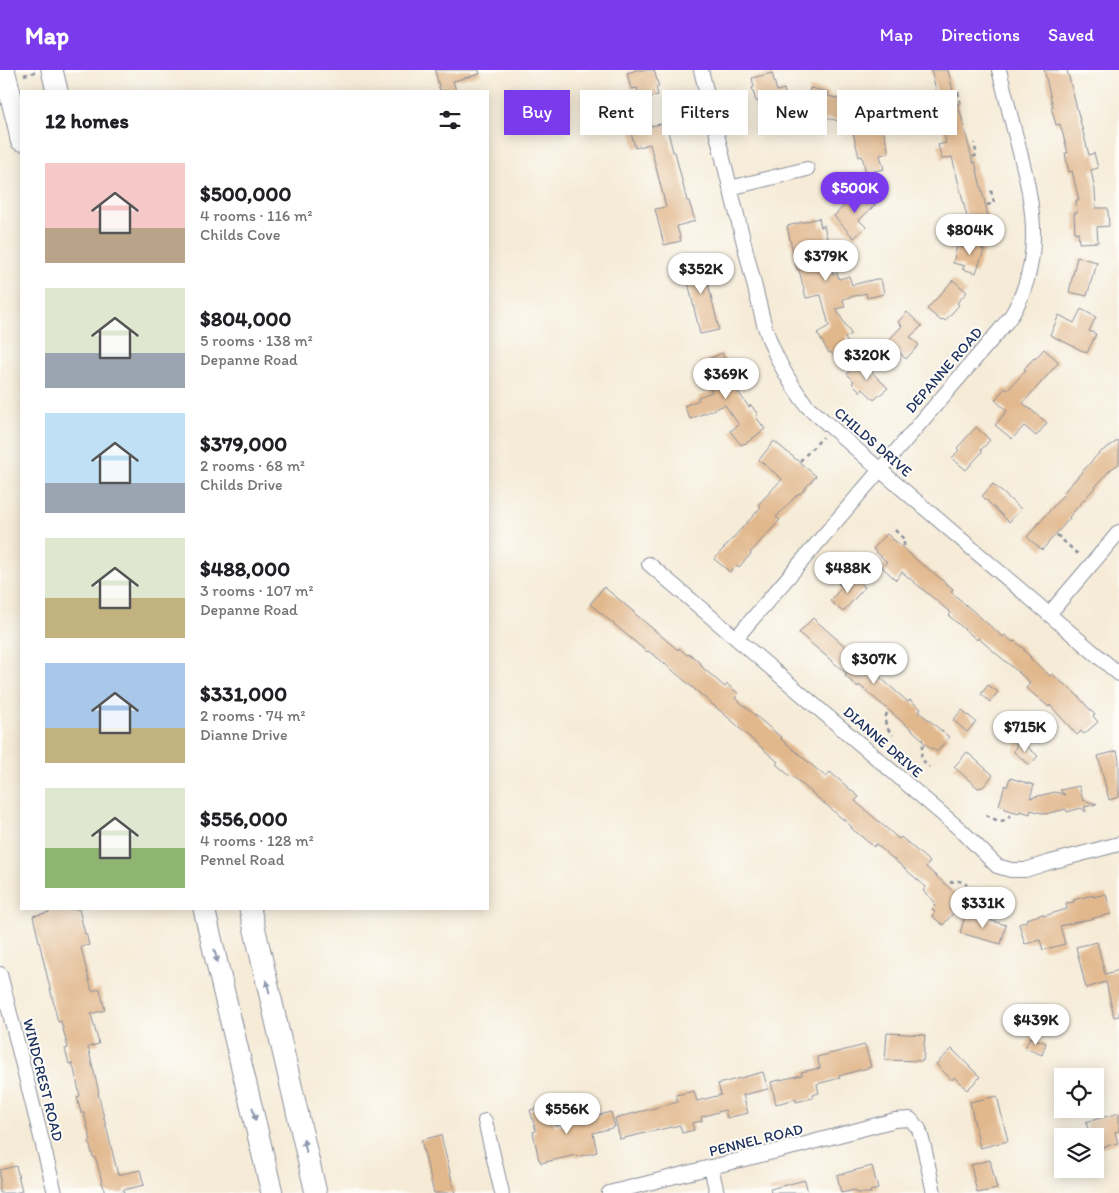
<!DOCTYPE html>
<html lang="en">
<head>
<meta charset="utf-8">
<style>
  :root { --surface:#fff; --page:#f6f6f6; --text:#202124; --muted:#757577; --accent:#7c3aed }
  body { margin:0; font-family:Itim,sans-serif; background:var(--page); color:var(--text); height:100vh; display:flex; flex-direction:column; font-size:19px; white-space:nowrap }
  * { box-sizing:border-box; margin:0 }
  p { font-size:16px; color:var(--muted) }
  .icon { flex:none; width:28px; height:28px; fill:none; stroke:currentColor; stroke-width:2; stroke-linecap:round; stroke-linejoin:round }
  .map { position:relative; flex:1; overflow:hidden }
  .details { position:absolute; left:20px; top:20px; width:469px; height:820px; display:flex; flex-direction:column; background:var(--surface); border-radius:0px; box-shadow:0 2px 12px #0003 }
  .details>* { flex:none }
  .guide { position:absolute; left:504px; top:20px; width:475px; height:45px; display:flex; gap:10px }
  .fabs { position:absolute; left:1054px; top:998px; display:grid; gap:10px }
  .fabs a { display:grid; place-items:center; width:50px; height:50px; border-radius:0px; background:var(--surface); box-shadow:0 2px 12px #0003; font-size:25px }
  .price { position:absolute; translate:-50% -42px; padding:0 11px; border-radius:18px; background:#fff; color:#222; font-size:16px; line-height:32px; filter:drop-shadow(0 1px 2px #0008) }
  .price::after { content:''; position:absolute; left:50%; top:30px; width:15px; height:11px; margin-left:-8px; background:inherit; clip-path:polygon(0 0,100% 0,50% 100%) }
  .price.current { background:var(--accent); color:#fff }
  ul { padding:0; list-style:none }
  li { display:flex; align-items:center; gap:15px; height:125px; padding:0 25px }
  li span { display:grid; place-items:center; flex:none; width:140px; height:100px; border-radius:0px; color:#555 }
  li>.icon { margin-inline-start:auto }
  span .icon { width:60px; height:60px; fill:#fffc; stroke-width:1 }
  li b { font-size:21px }
  h2 { display:flex; justify-content:space-between; align-items:center; height:60px; padding:0 25px; font-size:21px }
  .chip { padding:0 18px; border-radius:0px; background:var(--surface); box-shadow:0 2px 12px #0003; font-size:18px; line-height:45px }
  .chip.current { background:var(--accent); color:#fff }
  header { display:flex; align-items:center; gap:30px; box-sizing:border-box; height:70px; padding:0 25px; background:var(--accent); color:#fff }
  header strong { font-size:24px }
  nav { display:flex; gap:28px; margin-inline-start:auto; font-size:18px }
  .map>svg:first-child { display:block }
  .building { fill:#e1b78c }
  .lines { fill:none; stroke-linecap:round; stroke-linejoin:round }
  .minor-casing { stroke:#888d9a; stroke-width:16 }
  .highway-casing { stroke:#888d9a; stroke-width:23 }
  .path { stroke:#888d9a; stroke-width:2.5; stroke-dasharray:4 4; stroke-linecap:butt }
  .minor { stroke:#fff; stroke-width:14 }
  .highway { stroke:#fff; stroke-width:21 }
  .highway-bridge-casing { stroke:#888d9a; stroke-width:23; stroke-linecap:butt }
  .highway-bridge { stroke:#fff; stroke-width:21 }
  .oneway { fill:#8d97ae }
  .labels { text-anchor:middle; dominant-baseline:central; stroke-width:4; stroke-linejoin:round; paint-order:stroke }
  .street-label { font-size:15px; fill:#1b2f5e; stroke:#fdfcf7 }
</style>
</head>
<body>
<header>
<strong>Map</strong>
<nav><a>Map</a><a>Directions</a><a>Saved</a></nav>
</header>
<div class="map">
<svg width="1119" height="1123" viewBox="0 0 1119 1123">
  <rect width="100%" height="100%" fill="#fdfcf7"/>
  <filter id="ink" filterUnits="userSpaceOnUse"><feTurbulence type="fractalNoise" baseFrequency=".02" numOctaves="2"/><feDisplacementMap in="SourceGraphic" scale="10" xChannelSelector="R" yChannelSelector="G"/><feConvolveMatrix kernelMatrix="1 2 1 2 8 2 1 2 1" color-interpolation-filters="sRGB"/></filter>
  <filter id="wash" filterUnits="userSpaceOnUse"><feTurbulence type="fractalNoise" baseFrequency=".0096" numOctaves="4" result="noise"/><feDisplacementMap in="SourceGraphic" scale="20" xChannelSelector="R" yChannelSelector="G"/><feGaussianBlur stdDeviation="1.12" result="paint"/><feColorMatrix in="noise" values="0 0 0 0 0 0 0 0 0 0 0 0 0 0 0 0 0 1.4 0 .05"/><feComposite in="paint" operator="in"/></filter>
  <g filter="url(#wash)">
    <rect width="100%" height="100%" fill="#f5ebd7"/>
    <g id="blocks">
      <path class="building" d="M435 0H479L480 4 453 11 456 21H440Z
        M634 0H654L659 17H656L658 25 640 30 637 18 631 19 627 3 634 1Z
        M931 0H948L956 34 958 33 973 93 975 92 990 154 970 159 952 87 942 89 938 75 946 73 939 42 927 45 922 27 937 24Z
        M1044 0H1067L1089 85 1094 83 1098 98 1091 100 1095 120 1096 138H1108V142L1109 156 1097 157 1098 172 1079 173 1078 162 1075 163 1074 143H1077L1076 130H1079L1072 101 1069 102 1065 83H1068L1060 54 1056 55 1051 37H1053Z
        M772 3 777 21 784 19 789 38 762 45 758 31H756L752 18 754 17 752 8Z
        M810 18 829 22 828 26 852 32 846 53 827 48 826 50 804 44Z
        M646 39 651 56 666 53 673 82H675L687 131H689L695 151 677 156 681 171 664 175 655 139 666 137 650 74 635 78 626 44Z
        M881 51 889 83 880 85 884 99 866 103 862 86 859 87 852 59Z
        M862 121 875 135 859 150 866 157 854 168 834 146 853 126 854 128Z
        M819 148 821 158 824 155 828 174H825L833 205 837 203 839 209 849 206 852 215 876 209H881L884 224 867 228 866 223 843 229 845 237 836 239 851 264 845 268 851 279 835 288 831 282 829 283 817 263 829 256 821 225 806 228 799 200H797L787 156Z
        M968 169 983 173 982 176 984 174 982 180H984L976 203 962 199 965 196 953 193 957 176 966 178Z
        M702 186 719 260 700 264 683 190Z
        M1077 187 1097 192 1094 204 1093 205 1087 226 1069 222Z
        M953 210 967 222 957 233 959 235 945 251 943 249 941 251 927 239Z
        M1081 239 1096 247 1089 261 1096 264 1087 283 1050 265 1059 245 1074 253Z
        M907 242 922 256 910 267 919 275 906 289 888 271 902 256 898 252Z
        M1044 279 1059 292 1023 333 1047 353 1036 366 1024 356 1012 369 995 355 1007 341 995 330 1005 318 1008 320 1026 300 1024 299 1034 288 1035 289Z
        M722 283 725 290 726 289 732 302 731 303 734 310 731 312 749 337 751 335 758 345 756 347 765 359 745 374 744 373 741 375 730 361 739 355 725 335 690 349 684 336 699 330 698 327 712 322 700 293Z
        M860 291 888 318 874 330 863 319 861 322 852 313 854 311 847 304Z
        M976 357 990 370 981 380 982 382 966 400 952 388 959 380 957 378Z
        M1119 370V394L1111 399 1069 447 1070 448 1042 480 1027 467 1064 424 1063 423 1099 383Z
        M774 371 816 406 800 424 799 423 776 447 780 450 750 483 751 484 739 497 737 495 730 502 714 489 761 437 758 435 782 409 759 390Z
        M993 414 1021 439 1009 452 982 426Z
        M887 464 924 496H925L953 519 951 522 1003 567 1005 565 1013 572 1015 571 1025 580 1024 581 1031 587 1030 588 1050 606 1052 604 1076 624 1095 645 1093 646 1098 652 1084 664 1081 661 1077 665 1050 635 1049 637 1026 618 1030 613 1024 607 978 568 977 570 949 546 951 543 902 502 896 510 882 497 887 492 873 479Z
        M852 506 865 517 843 542 830 531Z
        M604 517 634 542H633L678 580 679 578 687 585 690 584 702 595V597L725 617 727 614 739 624 735 628 782 668 781 669 826 707 830 702 859 727 855 731 899 769 901 767 930 792 926 797 964 831 943 855 932 846 935 842 932 839 935 836 934 835 935 832 923 821 926 817 876 774 874 777 851 758 852 757 803 715 792 706 791 707 776 694 778 692 739 658V657L658 588 648 581 647 582 590 534Z
        M813 548 908 632 910 630 921 639 919 642 949 667 937 682 932 678 931 679 922 671 923 670 912 660 859 615 858 617 845 606 847 604 799 563Z
        M988 615 998 622 990 632 981 624Z
        M962 640 976 652 967 662 953 650Z
        M1018 669 1038 686 1030 695 1014 682Z
        M1117 681 1119 690V727L1109 730 1098 686Z
        M967 682 993 705 983 717 978 718 954 697Z
        M1010 708 1034 715 1030 728 1055 722 1065 725 1060 720 1079 716 1083 730 1097 734 1084 737 1086 742 1081 738 1067 742 1066 739 1045 744 1031 740 1030 744 1020 741 1019 743 1005 739V737L999 735 1005 715 1007 717Z
        M1106 824 1111 844 1060 856 1065 874 1043 880 1040 870 1025 874 1019 854 1027 851 1026 849 1043 844 1044 846 1067 839 1066 833 1074 832 1073 830 1093 825V827Z
        M50 839H79L85 864 86 863 89 875 81 877 86 898 92 921 100 919 105 940 91 944 99 974 88 977 99 1023H98L118 1105 140 1100 144 1115 123 1120 124 1123H105L96 1089H95L94 1087H93L89 1072 91 1071 84 1043H81L77 1027 80 1026 74 999 72 993 69 994 65 979 68 978 61 951 58 952 33 846 50 842Z
        M966 843 992 850V851L1006 855 1001 874 960 863Z
        M1097 872 1105 904 1119 900V946L1114 947 1106 912 1086 918 1076 877Z
        M887 963 925 965 923 991 885 990Z
        M1030 967 1046 973 1042 985 1025 978Z
        M865 975 871 997 839 1006 840 1008 817 1014 819 1023 812 1025 813 1028 796 1032V1029L776 1034 771 1012 802 1005 801 1002 820 998 817 987Z
        M952 979 980 1007 967 1020 954 1007 952 1010 936 994Z
        M763 1002 768 1019 743 1025 748 1043 727 1048 725 1040 701 1047 702 1051 692 1053 694 1060 682 1063 680 1055 620 1069 615 1048 678 1032 676 1025 694 1021 697 1031 721 1025 718 1014Z
        M997 1026 1008 1071 980 1078 970 1032Z
        M550 1035 555 1056 611 1042 615 1057 593 1063 597 1082 577 1087 576 1085 541 1093 540 1090H539L533 1062 536 1061 530 1040Z
        M1119 1043V1061L1115 1062 1118 1073 1095 1079V1066H1090L1086 1052Z
        M441 1065 455 1123H434L421 1070Z
        M990 1090 997 1119 977 1123 971 1095Z
        M16 1096 22 1121 14 1123H0V1100Z
        M872 1096 878 1119 870 1121 871 1123H856L855 1120 841 1123 837 1105Z
        M805 1110 808 1123H771L770 1119Z"/>
    </g>
  </g>
  <g filter="url(#ink)">
    <use href="#blocks" fill-opacity="0" stroke="#888d9a" stroke-width="1"/>
    <g class="lines">
      <g class="minor-casing">
        <path id="minor" d="M701 0 764 254C773 284 788 311 807 336L880 400 1119 604
          M730 118 807 99
          M649 494 962 761 997 796 1011 800H1025L1047 793 1119 774
          M1049 544 1119 462
          M736 568 999 261C1004 255 1009 249 1013 243 1046 185 1032 127 1016 67 1010 45 1005 22 999 0
          M0 904 55 1123
          M485 1051 502 1123
          M711 1097 717 1123
          M609 1123 711 1097 798 1076 895 1050 910 1049 919 1059 924 1077 934 1123"/>
      </g>
      <g class="highway-casing">
        <path id="highway" d="M52 0 57 21
          M18 54 21 70
          M204 839 272 1123
          M250 839 316 1123"/>
      </g>
      <path class="path" d="M24 5 35 2
        M958 22 961 36H960
        M973 87 977 85 974 73
        M987 135 994 133 990 117
        M730 290C740 287 743 292 748 300
        M800 391 823 367
        M895 460 904 469V476
        M1057 465 1080 486
        M841 515C833 507 840 501 847 494
        M887 643C883 652 886 658 893 665
        M923 675C919 685 922 690 929 697
        M986 745C996 750 1004 756 1012 743
        M950 813C956 809 961 811 967 815"/>
      <use href="#minor" class="minor"/>
      <use href="#highway" class="highway"/>
      <g class="highway-bridge-casing">
        <path id="highway-bridge" d="M4 0 18 54"/>
      </g>
      <use href="#highway-bridge" class="highway-bridge"/>
    </g>
    <defs><path id="oneway-solid" d="M-6-.8H1V-3.2L6.5 0L1 3.2V.8H-6Z" transform="scale(1.25)"/></defs>
    <g class="oneway">
      <use href="#oneway-solid" transform="translate(216 886) rotate(77)"/>
      <use href="#oneway-solid" transform="translate(268 917) rotate(-103)"/>
      <use href="#oneway-solid" transform="translate(254 1044) rotate(77)"/>
      <use href="#oneway-solid" transform="translate(305 1076) rotate(-103)"/>
    </g>
  </g>
  <g class="labels">
    <g class="street-label">
      <text transform="translate(944 300) rotate(-49)">DEPANNE ROAD</text>
      <text transform="translate(873 372) rotate(41)">CHILDS DRIVE</text>
      <text transform="translate(883 672) rotate(41)">DIANNE DRIVE</text>
      <text transform="translate(43 1010) rotate(76)">WINDCREST ROAD</text>
      <text transform="translate(756 1070) rotate(-14)">PENNEL ROAD</text>
    </g>
  </g>
</svg>
<div class="fabs">
<a><svg class="icon" aria-label="locate" viewBox="0 0 24 24"><circle cx="12" cy="12" r="6"/><path d="M12 2v4M12 18v4M2 12h4M18 12h4"/></svg></a>
<a><svg class="icon" aria-label="layers" viewBox="0 0 24 24"><path d="M12 4l9 5-9 5-9-5zM3 14l9 5 9-5"/></svg></a>
</div>
<b class="price current" style="left:855px;top:144px">$500K</b>
<b class="price" style="left:970px;top:186px">$804K</b>
<b class="price" style="left:826px;top:212px">$379K</b>
<b class="price" style="left:701px;top:225px">$352K</b>
<b class="price" style="left:867px;top:311px">$320K</b>
<b class="price" style="left:726px;top:330px">$369K</b>
<b class="price" style="left:848px;top:524px">$488K</b>
<b class="price" style="left:874px;top:615px">$307K</b>
<b class="price" style="left:1025px;top:683px">$715K</b>
<b class="price" style="left:983px;top:859px">$331K</b>
<b class="price" style="left:1036px;top:976px">$439K</b>
<b class="price" style="left:567px;top:1065px">$556K</b>
<div class="guide">
<a class="chip current">Buy</a>
<a class="chip">Rent</a>
<a class="chip">Filters</a>
<a class="chip">New</a>
<a class="chip">Apartment</a>
</div>
<section class="details">
<h2>12 homes<svg class="icon" aria-label="filters" viewBox="0 0 24 24"><path d="M4 7h16M4 17h16"/><circle cx="9" cy="7" r="2"/><circle cx="15" cy="17" r="2"/></svg></h2>
<ul>
<li><span style="background:linear-gradient(#f6c9c9 65%,#b9a48a 0)"><svg class="icon" aria-label="home" viewBox="0 0 24 24"><path d="M3 11l9-7 9 7M6 9v11h12V9"/></svg></span><div><b>$500,000</b><p>4 rooms · 116 m²</p><p>Childs Cove</p></div></li>
<li><span style="background:linear-gradient(#dfe7d0 65%,#9aa5b1 0)"><svg class="icon" aria-label="home" viewBox="0 0 24 24"><path d="M3 11l9-7 9 7M6 9v11h12V9"/></svg></span><div><b>$804,000</b><p>5 rooms · 138 m²</p><p>Depanne Road</p></div></li>
<li><span style="background:linear-gradient(#bfe0f5 70%,#9aa5b1 0)"><svg class="icon" aria-label="home" viewBox="0 0 24 24"><path d="M3 11l9-7 9 7M6 9v11h12V9"/></svg></span><div><b>$379,000</b><p>2 rooms · 68 m²</p><p>Childs Drive</p></div></li>
<li><span style="background:linear-gradient(#dfe7d0 60%,#c2b280 0)"><svg class="icon" aria-label="home" viewBox="0 0 24 24"><path d="M3 11l9-7 9 7M6 9v11h12V9"/></svg></span><div><b>$488,000</b><p>3 rooms · 107 m²</p><p>Depanne Road</p></div></li>
<li><span style="background:linear-gradient(#a9c7e8 65%,#c2b280 0)"><svg class="icon" aria-label="home" viewBox="0 0 24 24"><path d="M3 11l9-7 9 7M6 9v11h12V9"/></svg></span><div><b>$331,000</b><p>2 rooms · 74 m²</p><p>Dianne Drive</p></div></li>
<li><span style="background:linear-gradient(#dfe7d0 60%,#8fb573 0)"><svg class="icon" aria-label="home" viewBox="0 0 24 24"><path d="M3 11l9-7 9 7M6 9v11h12V9"/></svg></span><div><b>$556,000</b><p>4 rooms · 128 m²</p><p>Pennel Road</p></div></li>
</ul>
</section>
</div>
</body>
</html>
